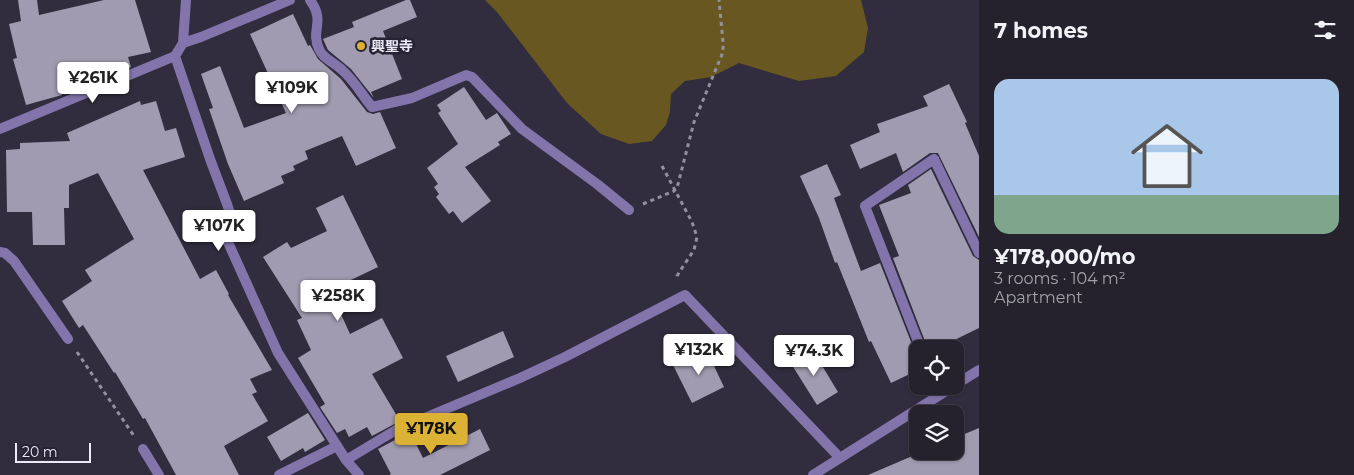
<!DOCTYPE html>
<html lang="en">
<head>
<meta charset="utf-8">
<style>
  :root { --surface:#25222e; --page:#2d2a36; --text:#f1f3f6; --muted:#a3a4aa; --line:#423f4a; --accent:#dbb233 }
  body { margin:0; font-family:Montserrat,"Noto Sans JP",sans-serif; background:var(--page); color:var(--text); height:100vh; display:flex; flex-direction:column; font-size:19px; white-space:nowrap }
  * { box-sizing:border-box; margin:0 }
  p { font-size:16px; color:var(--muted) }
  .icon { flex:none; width:28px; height:28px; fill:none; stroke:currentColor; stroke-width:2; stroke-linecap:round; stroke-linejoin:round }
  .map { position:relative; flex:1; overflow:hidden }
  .drawer { display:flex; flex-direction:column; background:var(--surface); width:375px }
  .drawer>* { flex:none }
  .fabs { position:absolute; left:909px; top:340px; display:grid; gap:10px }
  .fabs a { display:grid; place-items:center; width:55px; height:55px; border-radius:10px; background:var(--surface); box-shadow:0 1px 4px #0004,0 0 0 1px var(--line); font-size:25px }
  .scale { position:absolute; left:15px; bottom:12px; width:76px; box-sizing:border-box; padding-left:5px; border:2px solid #eceaf6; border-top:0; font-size:14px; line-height:18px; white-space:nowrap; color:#eceaf6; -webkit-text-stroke:4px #272334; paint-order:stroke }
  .price { position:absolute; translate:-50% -42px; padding:0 11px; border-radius:5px; background:#fff; color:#222; font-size:16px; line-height:32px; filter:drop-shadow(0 1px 2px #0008) }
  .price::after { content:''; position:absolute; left:50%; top:30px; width:15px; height:11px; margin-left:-8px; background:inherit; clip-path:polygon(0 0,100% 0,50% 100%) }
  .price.selected { background:var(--accent); color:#111 }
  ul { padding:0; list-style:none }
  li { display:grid; align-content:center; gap:10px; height:265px; padding:0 15px }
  li span { display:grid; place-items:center; height:155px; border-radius:15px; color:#555 }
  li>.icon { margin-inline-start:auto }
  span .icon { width:90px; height:90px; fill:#fffc; stroke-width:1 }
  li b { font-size:21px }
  h2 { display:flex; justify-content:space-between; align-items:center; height:60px; padding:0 15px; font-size:21px }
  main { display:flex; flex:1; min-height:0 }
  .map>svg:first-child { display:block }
  .green { fill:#695721 }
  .building { fill:#a09bb0 }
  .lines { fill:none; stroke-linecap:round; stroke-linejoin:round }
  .path { stroke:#94919f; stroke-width:3; stroke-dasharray:4 4; stroke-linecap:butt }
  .service { stroke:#8375ac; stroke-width:10 }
  .minor { stroke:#8375ac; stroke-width:10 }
  .tertiary { stroke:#8375ac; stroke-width:10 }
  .poi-dot { fill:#dbb233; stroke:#272334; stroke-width:2 }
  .labels { text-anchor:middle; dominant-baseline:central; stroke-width:5; stroke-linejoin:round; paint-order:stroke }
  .poi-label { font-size:14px; font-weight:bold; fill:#eceaf6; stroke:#272334; text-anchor:start }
</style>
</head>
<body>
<main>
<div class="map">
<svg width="979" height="475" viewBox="0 0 979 475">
  <rect width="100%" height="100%" fill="#312d3e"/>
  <path class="green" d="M485 0H861L868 28 864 52 836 76 799 81 739 63 711 77 685 81 671 94 670 112 666 125 652 141 629 144 601 134 567 103 497 12Z"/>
  <path class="building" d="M18 0H37L39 15 104 0H135L151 52 128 57 131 67 106 77 105 72 67 81 69 88 61 90 62 95 26 105 13 59 17 58 9 24 21 21Z
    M406 0H410L417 17 383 31 402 79 371 92 374 98 351 69 328 50 323 39 354 27 352 22Z
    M293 14 308 46 310 45 318 59 341 79 367 112 373 114 380 112 396 148 356 166 342 136 305 151 308 159 293 166 295 170 281 176 284 183 244 201 228 164 209 109 213 108 201 74 220 66 244 128 286 113 250 34Z
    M949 84 967 122 965 123 979 156V237L938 153H930L903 172 896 153 860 169 850 145 880 132 877 124 928 106 923 96Z
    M464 87 486 120 497 113 511 134 498 142 500 145 465 167 491 201 462 223 453 211 449 214 436 197 439 194 434 187 438 184 427 168 458 144 438 113 441 111 437 105Z
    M140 101 141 105 156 101 165 131 176 128 185 157 143 170 200 279 216 270 229 294 228 295 272 370 250 379 257 392 252 394 268 421 224 446 239 475H176L145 418 143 419 115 372 114 373 83 325 79 328 62 301 92 281 85 270 134 239 98 173 69 185V208H64L65 245H33L32 212H7L6 150 20 149V143L70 141 67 133Z
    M827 164 841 195 834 198 861 271 880 263 915 352 918 355V370L891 383 871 341 869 342 837 262 835 263 819 218 800 176Z
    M931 169 973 256 979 260V328L936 349H928L893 258 899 256 879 205 911 193 908 185Z
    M343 195 378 267 330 290 350 334 382 318 403 358 372 374 400 421 372 436 367 427 349 437 345 429 337 433 320 407 325 404 298 358 311 350 297 320 302 318 263 257 287 242 291 248 327 231 316 208Z
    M503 331 514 357 458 382 446 356Z
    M706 349 724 387 692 403 673 365Z
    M812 349 838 392 817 405 790 362Z
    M308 413 325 440 305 452 303 448 281 461 267 437Z
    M979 428V475H868L924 451H955V438Z
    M480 429 490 450 440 475H389L391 474 378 449 408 433 410 437 412 436 423 458Z"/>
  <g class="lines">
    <path class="path" d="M662 166 692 222 697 237 694 250 682 268 677 276V279
      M643 204 674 191 677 188 694 122 723 52V42L719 0
      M77 352 134 436"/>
    <path class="service" d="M0 252 5 253 14 261 68 339
      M143 449 159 475
      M279 475 337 446"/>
    <path class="minor" d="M186 0 183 43 175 56 210 159 227 204 231 216 225 229 227 240 278 353 346 460 359 475
      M310 0C326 22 310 30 319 49 322 58 335 63 342 70 354 80 362 95 372 107L412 98 466 75 472 77 522 129 597 184 629 210
      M183 43 201 37 290 0
      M0 129 175 56
      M921 349 865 206 934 159 979 253
      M346 460 396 430 520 378 565 357 685 295 840 458"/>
    <path class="tertiary" d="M955 385 979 370
      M813 475 954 386"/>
  </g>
  <circle class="poi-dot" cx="361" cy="46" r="5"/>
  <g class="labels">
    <g class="poi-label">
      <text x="371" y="46">興聖寺</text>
    </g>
  </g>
</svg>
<div class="fabs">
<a><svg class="icon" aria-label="locate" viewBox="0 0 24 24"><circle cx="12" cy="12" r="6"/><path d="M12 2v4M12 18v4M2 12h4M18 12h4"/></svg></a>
<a><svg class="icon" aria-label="layers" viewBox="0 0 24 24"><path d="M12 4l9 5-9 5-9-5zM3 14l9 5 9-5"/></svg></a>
</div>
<div class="scale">20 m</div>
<b class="price" style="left:93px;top:104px">¥261K</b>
<b class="price" style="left:292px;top:114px">¥109K</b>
<b class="price" style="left:219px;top:252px">¥107K</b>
<b class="price" style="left:338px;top:322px">¥258K</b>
<b class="price" style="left:699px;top:376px">¥132K</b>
<b class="price" style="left:814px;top:377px">¥74.3K</b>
<b class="price selected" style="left:431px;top:455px">¥178K</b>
</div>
<section class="drawer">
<h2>7 homes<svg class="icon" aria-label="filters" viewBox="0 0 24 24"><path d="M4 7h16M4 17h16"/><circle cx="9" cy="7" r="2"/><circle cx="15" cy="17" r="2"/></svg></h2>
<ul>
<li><span style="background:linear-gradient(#a9c7e8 75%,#7fa58c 0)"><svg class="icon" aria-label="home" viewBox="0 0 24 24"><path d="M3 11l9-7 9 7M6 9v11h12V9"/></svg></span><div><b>¥178,000/mo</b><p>3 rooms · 104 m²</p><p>Apartment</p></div></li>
</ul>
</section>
</main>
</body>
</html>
